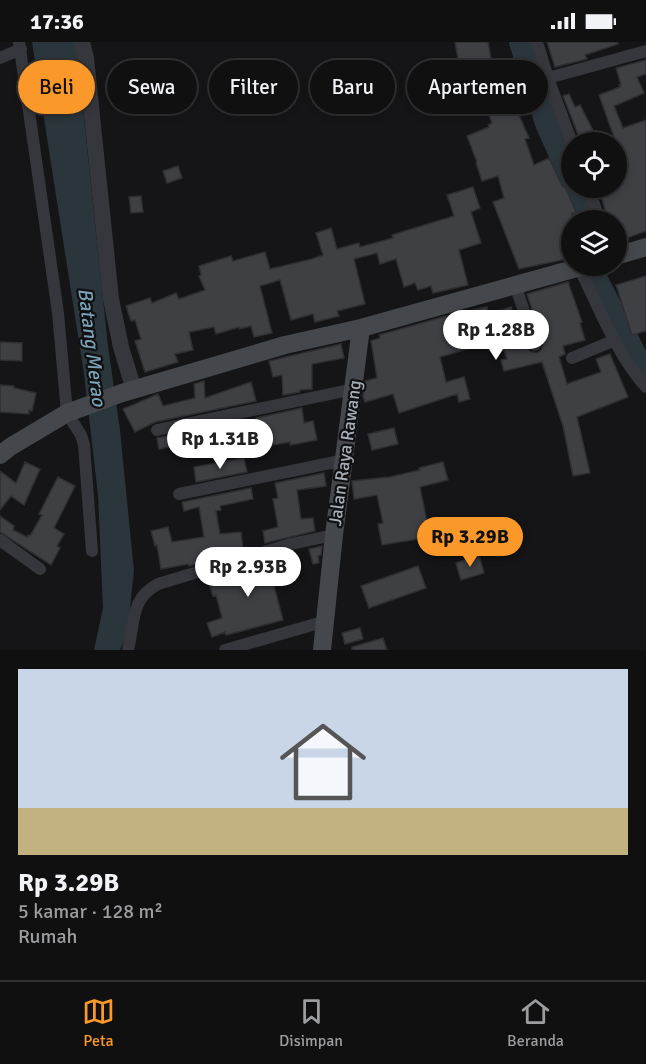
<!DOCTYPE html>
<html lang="id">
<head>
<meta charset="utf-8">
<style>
  :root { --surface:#101011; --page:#19191a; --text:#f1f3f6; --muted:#9c9d9f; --line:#303031; --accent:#fa982a }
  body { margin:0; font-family:Signika,sans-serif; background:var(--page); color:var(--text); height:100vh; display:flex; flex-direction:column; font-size:22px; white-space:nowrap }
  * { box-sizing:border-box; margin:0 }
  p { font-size:20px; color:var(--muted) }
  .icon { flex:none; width:33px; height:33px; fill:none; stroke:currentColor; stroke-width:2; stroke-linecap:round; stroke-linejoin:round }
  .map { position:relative; height:608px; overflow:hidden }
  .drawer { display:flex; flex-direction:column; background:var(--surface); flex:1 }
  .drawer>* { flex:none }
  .guide { position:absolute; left:18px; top:18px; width:610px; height:54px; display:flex; gap:12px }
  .controls { position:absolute; left:561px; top:90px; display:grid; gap:12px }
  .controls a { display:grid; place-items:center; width:66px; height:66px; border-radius:50%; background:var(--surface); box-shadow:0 3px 9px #0003,0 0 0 2px var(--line); font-size:30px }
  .price { position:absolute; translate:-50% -51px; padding:0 14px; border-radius:21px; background:#fff; color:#222; font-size:20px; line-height:39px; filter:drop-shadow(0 2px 3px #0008) }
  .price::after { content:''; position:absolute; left:50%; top:36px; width:18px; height:14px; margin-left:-9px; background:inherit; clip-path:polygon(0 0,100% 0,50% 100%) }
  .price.active { background:var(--accent); color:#111 }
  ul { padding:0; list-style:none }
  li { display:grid; align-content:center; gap:12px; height:318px; padding:0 18px }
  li+li { border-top:2px solid var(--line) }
  li span { display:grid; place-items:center; height:186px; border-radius:0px; color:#555 }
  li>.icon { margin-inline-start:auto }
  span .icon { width:108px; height:108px; fill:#fffc; stroke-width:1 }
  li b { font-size:26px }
  .tag { padding:0 21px; border-radius:27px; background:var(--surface); box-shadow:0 3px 9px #0003,0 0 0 2px var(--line); font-size:21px; line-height:54px }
  .tag.active { background:var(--accent); color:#111 }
  .status { display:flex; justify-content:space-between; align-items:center; height:42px; padding:0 30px; background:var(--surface); direction:ltr }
  .status svg { height:16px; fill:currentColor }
  .menu { display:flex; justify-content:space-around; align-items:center; height:84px; border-top:2px solid var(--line); background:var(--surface); font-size:16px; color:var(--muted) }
  .menu a { display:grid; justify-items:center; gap:3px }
  .menu .active { color:var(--accent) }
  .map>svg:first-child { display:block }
  .water { fill:#2a363b }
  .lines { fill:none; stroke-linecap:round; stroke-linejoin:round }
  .river { stroke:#2a363b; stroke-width:24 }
  .building { fill:#3f4044; stroke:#2f2f33; stroke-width:1.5 }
  .minor { stroke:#36373c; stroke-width:12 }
  .tertiary { stroke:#36373c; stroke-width:16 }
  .secondary { stroke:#44474c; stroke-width:18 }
  .labels { text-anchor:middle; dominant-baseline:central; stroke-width:4.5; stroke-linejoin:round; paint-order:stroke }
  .street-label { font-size:18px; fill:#a6aeb8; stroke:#101012 }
  .water-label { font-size:20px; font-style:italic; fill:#7ba1b4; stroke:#101012 }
</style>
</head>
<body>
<div class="status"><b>17:36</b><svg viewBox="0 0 49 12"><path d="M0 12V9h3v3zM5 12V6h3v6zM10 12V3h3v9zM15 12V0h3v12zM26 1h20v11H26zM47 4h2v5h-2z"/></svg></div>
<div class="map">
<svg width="646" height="608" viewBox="0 0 646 608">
  <rect width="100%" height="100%" fill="#151517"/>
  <path class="water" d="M32 0H76L108 304 120 388 134 529 127 593 120 608H94L103 566 98 453 84 332Z"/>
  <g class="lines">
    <path class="river" d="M521 0 547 81 572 137
      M575 146 581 158 585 178
      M593 224 595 236 646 335"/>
  </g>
  <path class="building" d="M455 0H488L492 22 460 28Z
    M547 0H618V2L585 13 587 17 555 25Z
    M646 18V32L637 35 644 51 614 64 623 86 646 78V189L616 200V178H608L599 146H616V130L625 126 599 53 620 45 619 43H621L616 26Z
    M510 52 529 96 525 97 534 123 549 116 563 145 565 144 576 170 572 172V216L519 227 493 160 504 156 498 134 482 139 476 121 477 120 467 94 489 85 488 83 492 81 485 62Z
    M569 52 575 65 580 63 599 100H583L580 94 579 95 563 54Z
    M178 124 182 136 167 141 163 129Z
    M473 145 480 166 471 170 481 201 459 208 468 243 433 251 431 244 418 248 415 241 404 245 396 217 380 222 377 211 354 217 365 262 337 269 339 274 315 280 313 272 291 278 280 238 260 244 272 291 254 295 251 284 239 287V285L216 292 214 285 189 290 193 308 175 312 178 320 145 330 135 299 141 297 135 278 131 279 126 264 150 256 152 261 176 251 179 257 205 248 199 234 201 233 199 224 231 214 233 219 265 210 270 227 312 217 323 213 316 191 331 186 337 207 359 201 360 205 393 196 392 193 454 174 447 153Z
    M141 154 143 170 131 171 129 155Z
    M646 234V289L632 293 616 243Z
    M568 240 582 280 580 281 585 298 563 304 565 312 559 315 567 342 601 330 596 317 610 312 628 355 577 375 590 431 573 434 563 384 542 320 504 329 501 318 507 317 498 291 469 297 471 306 440 315 446 340 464 335 470 357 459 360 457 352 399 371 393 352 365 360 363 355 365 339 377 336 371 299 380 296 379 293 443 275 487 265 488 272 511 265 514 276 517 275 527 306 530 309 537 311 541 308 543 301 527 252Z
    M0 300 22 301V319L0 318Z
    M341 302 344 316 312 322V347L300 348V350L283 353 282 333 273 335 269 319Z
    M204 339 205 356 251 340 256 359 155 380 135 390 123 367 158 352 163 364 195 356 194 342Z
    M0 343 14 344V346L36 351 32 369 29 368V372L0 370Z
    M302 366 304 381 313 379 317 398 290 403V400L262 405 256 376Z
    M227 382 228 389 212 391 213 396 159 407 157 396Z
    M394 386 398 402 372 408 368 392Z
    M258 396 260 409 249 411 246 398Z
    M244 416 247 430 196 440 194 425Z
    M25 420 40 427 24 463 11 454 0 468V429L16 441Z
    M443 420 448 438 420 445 430 495 382 503 378 482 383 481 377 453 354 457 352 439 390 435 420 428 419 426Z
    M324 431 326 444 297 448 301 477 313 476 315 489 265 501 263 489 278 485 273 457 278 456 275 441Z
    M58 435 75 444 54 486 64 492 57 504 60 506 51 523 0 490V474L14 484 13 488 27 495 28 493 30 494 42 473 39 472Z
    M251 446 253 457 220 464 221 468 216 469 220 492 241 490 243 508 189 524 188 522 161 527 157 503 155 504 151 489 168 485 172 500 204 495 199 465 184 469 182 460Z
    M322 504 321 513 318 514 319 521 313 522 309 507Z
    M287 512 291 527 271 532 283 578 226 593 225 590 212 595 207 581 222 576 216 553 213 554 207 536 217 533 220 539 242 533 240 527 269 520V517Z
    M479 513 484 531 461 538 456 521Z
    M418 524 426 546 369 566 361 544Z
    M360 586 363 597 345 602 342 591Z
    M383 596 387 608H352V605Z"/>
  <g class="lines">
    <path class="minor" d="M19 0 58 271 67 371 81 393 84 403 92 509
      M537 0 548 36 572 101
      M0 16 21 7
      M548 36 646 9
      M588 146 600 178
      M579 225C598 264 617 313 646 345
      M515 242 535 303
      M572 316 615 298
      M157 388 354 347
      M179 452 345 418
      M0 498 40 527
      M128 608C135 580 130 557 158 542L291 502 334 493
      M225 608 326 579"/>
    <path class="tertiary" d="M82 0 86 16 111 257 121 305 134 348"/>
    <path class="secondary" d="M616 214 646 205
      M0 413 10 405 67 371 122 351 285 303 361 286 584 224
      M322 608 334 493 361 286"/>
  </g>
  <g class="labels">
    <g class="street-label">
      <text transform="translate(345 411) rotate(-82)">Jalan Raya Rawang</text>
    </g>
    <g class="water-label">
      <text transform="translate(92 305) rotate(83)">Batang Merao</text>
    </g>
  </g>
</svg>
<div class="controls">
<a><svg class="icon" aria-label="locate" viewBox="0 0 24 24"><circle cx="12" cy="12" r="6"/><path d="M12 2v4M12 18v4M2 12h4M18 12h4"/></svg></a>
<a><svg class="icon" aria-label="layers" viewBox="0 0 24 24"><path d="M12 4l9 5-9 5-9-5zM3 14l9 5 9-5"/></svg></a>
</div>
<b class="price" style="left:496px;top:319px">Rp 1.28B</b>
<b class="price" style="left:220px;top:428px">Rp 1.31B</b>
<b class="price active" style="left:470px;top:526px">Rp 3.29B</b>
<b class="price" style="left:248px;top:556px">Rp 2.93B</b>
<div class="guide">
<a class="tag active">Beli</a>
<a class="tag">Sewa</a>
<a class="tag">Filter</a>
<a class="tag">Baru</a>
<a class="tag">Apartemen</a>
</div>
</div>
<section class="drawer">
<ul>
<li><span style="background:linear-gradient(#c9d6e8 75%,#c2b280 0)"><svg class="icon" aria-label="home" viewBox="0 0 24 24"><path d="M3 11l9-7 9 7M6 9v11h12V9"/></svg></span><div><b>Rp 3.29B</b><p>5 kamar · 128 m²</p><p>Rumah</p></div></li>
</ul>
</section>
<nav class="menu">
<a class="active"><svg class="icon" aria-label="map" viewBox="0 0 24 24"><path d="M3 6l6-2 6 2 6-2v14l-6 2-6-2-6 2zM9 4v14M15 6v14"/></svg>Peta</a>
<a><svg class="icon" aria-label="saved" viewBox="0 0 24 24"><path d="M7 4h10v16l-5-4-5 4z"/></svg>Disimpan</a>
<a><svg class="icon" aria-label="home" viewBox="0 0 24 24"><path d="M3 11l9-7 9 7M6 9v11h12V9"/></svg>Beranda</a>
</nav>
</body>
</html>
